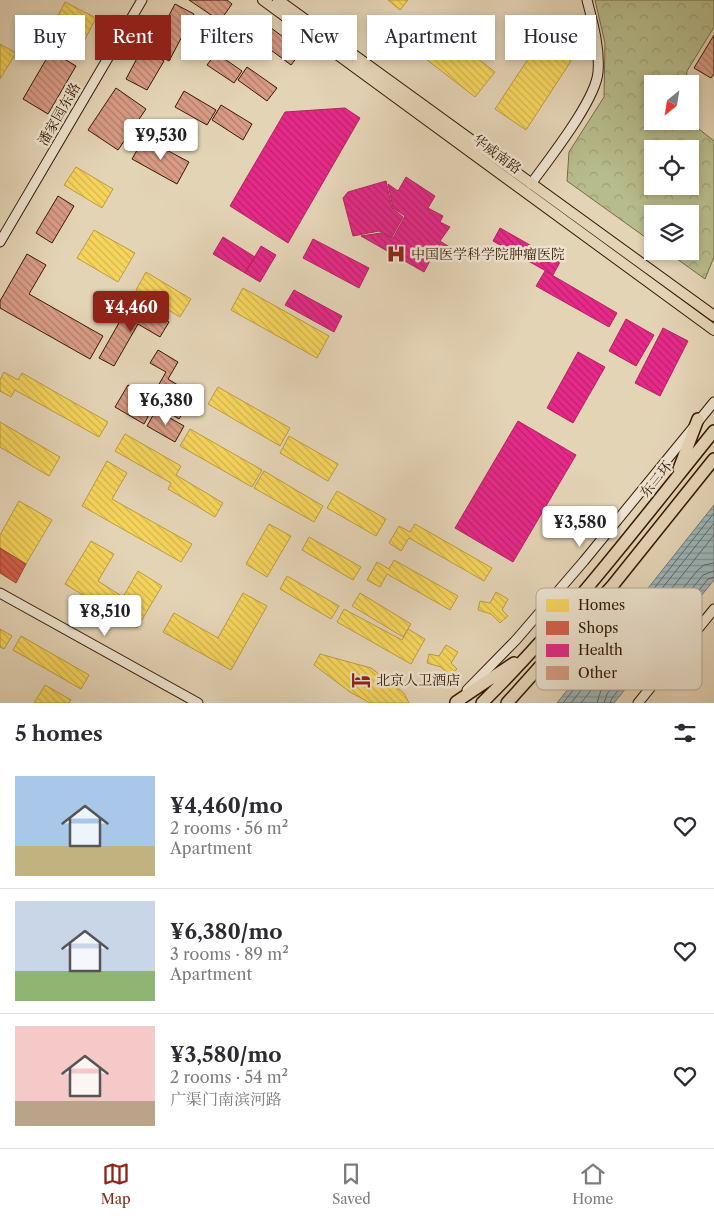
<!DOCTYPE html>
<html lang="en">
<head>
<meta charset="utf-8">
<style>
  :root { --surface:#fff; --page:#f2f2f3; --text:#2b2b33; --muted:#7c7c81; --line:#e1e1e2; --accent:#8f2418 }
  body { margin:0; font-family:"Libre Caslon Text","Noto Serif SC",serif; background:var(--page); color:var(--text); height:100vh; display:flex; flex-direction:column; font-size:19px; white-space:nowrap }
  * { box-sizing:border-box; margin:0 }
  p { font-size:16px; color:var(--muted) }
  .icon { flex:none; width:28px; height:28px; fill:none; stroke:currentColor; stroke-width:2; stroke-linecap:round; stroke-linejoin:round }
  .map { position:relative; height:703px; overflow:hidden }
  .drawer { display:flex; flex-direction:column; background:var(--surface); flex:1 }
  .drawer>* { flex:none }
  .top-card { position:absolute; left:15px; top:15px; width:685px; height:45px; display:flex; gap:10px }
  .needle { width:32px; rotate:210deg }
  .tools { position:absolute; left:644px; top:75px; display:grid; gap:10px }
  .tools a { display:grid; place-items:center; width:55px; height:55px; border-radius:0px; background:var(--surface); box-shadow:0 2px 8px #0003; font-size:25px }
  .price { position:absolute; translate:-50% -42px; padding:0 11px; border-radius:5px; background:#fff; color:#222; font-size:16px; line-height:32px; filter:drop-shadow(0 1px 2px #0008) }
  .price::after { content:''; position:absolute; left:50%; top:30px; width:15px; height:11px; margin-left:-8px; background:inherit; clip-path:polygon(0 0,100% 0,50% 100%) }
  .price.selected { background:var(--accent); color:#fff }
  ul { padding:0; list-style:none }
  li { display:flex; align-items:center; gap:15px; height:125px; padding:0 15px }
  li+li { border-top:1px solid var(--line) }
  li span { display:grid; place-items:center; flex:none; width:140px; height:100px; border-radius:0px; color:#555 }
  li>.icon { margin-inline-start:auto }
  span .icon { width:60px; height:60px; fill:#fffc; stroke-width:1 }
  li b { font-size:21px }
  h2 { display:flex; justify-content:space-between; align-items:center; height:60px; padding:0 15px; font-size:21px }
  .tag { padding:0 18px; border-radius:0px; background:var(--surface); box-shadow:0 2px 8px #0003; font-size:18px; line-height:45px }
  .tag.selected { background:var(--accent); color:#fff }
  .menu { display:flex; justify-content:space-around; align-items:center; height:70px; border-top:1px solid var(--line); background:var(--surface); font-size:14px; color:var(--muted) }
  .menu a { display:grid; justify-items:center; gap:2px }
  .menu .selected { color:var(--accent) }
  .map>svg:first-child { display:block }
  .forest { fill:url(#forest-crowns); stroke:#766a46; fill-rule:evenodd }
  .water { fill:url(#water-rules); stroke:#737670 }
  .homes { fill:url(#homes-back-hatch); stroke:#bc9c41 }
  .shops { fill:url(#shops-back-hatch); stroke:#a64a36 }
  .health { fill:url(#health-back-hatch); stroke:#b22461 }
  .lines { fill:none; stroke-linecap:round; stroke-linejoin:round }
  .shore { stroke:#68665e; stroke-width:1 }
  .building { fill:url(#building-back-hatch); stroke:#351801 }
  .secondary-casing { stroke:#351801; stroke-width:11 }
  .primary-casing { stroke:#351801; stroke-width:12 }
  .highway-casing { stroke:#351801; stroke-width:14 }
  .secondary { stroke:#ede3d0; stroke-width:9 }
  .primary { stroke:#e4d4b6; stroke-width:10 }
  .highway { stroke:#e4d4b6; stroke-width:11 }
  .labels { text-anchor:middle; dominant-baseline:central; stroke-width:5; stroke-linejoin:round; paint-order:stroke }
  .street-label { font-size:14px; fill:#351801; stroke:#ede3d0 }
  .poi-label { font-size:14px; fill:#351801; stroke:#ede3d0; text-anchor:start }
  .key { fill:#ede3d0; stroke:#b6a692; stroke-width:1 }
  .key-label { font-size:14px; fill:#351801 }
</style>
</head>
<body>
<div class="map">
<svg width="714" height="703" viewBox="0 0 714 703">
  <defs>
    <pattern id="forest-crowns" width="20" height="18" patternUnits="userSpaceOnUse" patternTransform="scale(1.25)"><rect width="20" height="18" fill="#b7bc8c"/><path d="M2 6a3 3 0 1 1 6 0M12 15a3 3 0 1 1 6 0" fill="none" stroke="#9ea177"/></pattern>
    <pattern id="water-rules" width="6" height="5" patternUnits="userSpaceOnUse" patternTransform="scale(1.25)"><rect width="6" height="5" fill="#9cb5ba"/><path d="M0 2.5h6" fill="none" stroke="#809295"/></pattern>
    <pattern id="homes-back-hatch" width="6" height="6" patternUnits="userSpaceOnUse" patternTransform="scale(1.25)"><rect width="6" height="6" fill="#f6d55c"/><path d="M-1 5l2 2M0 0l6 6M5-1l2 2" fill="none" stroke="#d4b64e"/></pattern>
    <pattern id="shops-back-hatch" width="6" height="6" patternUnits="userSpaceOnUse" patternTransform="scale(1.25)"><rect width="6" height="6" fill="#d6604d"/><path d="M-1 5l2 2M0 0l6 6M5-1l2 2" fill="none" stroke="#ae4e3e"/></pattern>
    <pattern id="health-back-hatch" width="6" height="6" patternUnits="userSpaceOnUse" patternTransform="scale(1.25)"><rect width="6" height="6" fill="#e7298a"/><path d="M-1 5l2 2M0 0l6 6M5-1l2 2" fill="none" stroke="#bc226e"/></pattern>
    <pattern id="building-back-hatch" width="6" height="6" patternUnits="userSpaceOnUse" patternTransform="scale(1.25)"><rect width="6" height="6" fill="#d99c85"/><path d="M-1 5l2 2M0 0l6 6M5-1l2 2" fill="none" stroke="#b17e6a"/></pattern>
  </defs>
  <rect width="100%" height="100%" fill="#e4d4b6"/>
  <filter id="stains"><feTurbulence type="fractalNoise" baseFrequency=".004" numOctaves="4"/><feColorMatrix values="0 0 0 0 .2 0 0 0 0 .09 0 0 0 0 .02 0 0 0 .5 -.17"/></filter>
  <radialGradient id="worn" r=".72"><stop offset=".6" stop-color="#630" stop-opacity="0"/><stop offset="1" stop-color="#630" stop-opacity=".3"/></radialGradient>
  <path class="forest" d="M595 0H714V27L687 71 686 84H652V121H689L714 141V257L705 279 666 251H690V214H652V242L567 181 569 152 604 97 605 43ZM652 149H690V186H652Z"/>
  <path class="water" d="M714 505V580L614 703H557Z"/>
  <path class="homes" d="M388 0H408L400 10Z
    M65 2 96 18 82 45 51 29Z
    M433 24 495 72 475 97 413 49Z
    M540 41 571 61 526 130 495 109Z
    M0 44 16 53 0 79Z
    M76 167 113 189 102 208 64 185Z
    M94 230 135 253 118 282 77 258Z
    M146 272 191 299 180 317 136 290Z
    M243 288 329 336 317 358 231 310Z
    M4 372 18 380 22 373 108 422 99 437 15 390 11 397 0 391V380Z
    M218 387 290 428 280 446 208 404Z
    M0 422 60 457 49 476 0 447Z
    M190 429 262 470 252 487 180 446Z
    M125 434 181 466 176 475 223 503 215 517 168 489 171 483 115 451Z
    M289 436 338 464 328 481 280 453Z
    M107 461 127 473 112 499 192 544 181 562 82 506Z
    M264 471 323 506 314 522 254 488Z
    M337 491 386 519 376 536 327 508Z
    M19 501 52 520 26 564 0 548V535Z
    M269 524 291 536 267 577 246 564Z
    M415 524 492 568 484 581 409 538 401 551 389 543 399 526 410 532Z
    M309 537 361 567 353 580 302 550Z
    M91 541 114 554 98 581 123 597 138 571 162 586 137 628 65 584Z
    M394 560 458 596 450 610 387 574 380 587 367 580 377 562 389 569Z
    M287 576 339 606 331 619 280 589Z
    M496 592 508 599 502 610 508 616 500 623 491 614 478 610 480 601 490 603Z
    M243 593 267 606 231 670 163 632 174 613 218 638Z
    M360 593 411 624 403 637 352 606Z
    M344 609 402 640 408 629 425 639 411 664 337 622Z
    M0 629 12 636 4 649 0 647Z
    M21 636 89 675 81 689 13 650Z
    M446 645 458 652 451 663 457 669 449 676 441 667 427 663 429 654 439 656Z
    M320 654 371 668 404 693 409 703H370L350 692 314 665Z
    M45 685 71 700 69 703H34Z"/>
  <path class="shops" d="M0 548 26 564 16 583 0 573Z"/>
  <path class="health" d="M345 108 360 118 288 243 230 206 285 112Z
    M406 177 435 196 428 208 443 216 440 222 450 227 440 241 451 248 444 261 433 255 424 272 361 236 381 233 393 238 405 216 393 208 388 184 398 191Z
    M386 181 392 208 403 217 392 237 379 231 353 236 343 198 348 192Z
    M500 228 560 262 553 275 493 241Z
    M223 237 255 257 245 273 213 254Z
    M313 239 369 268 359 288 303 258Z
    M261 246 276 255 260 282 245 273Z
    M545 271 617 313 609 327 536 286Z
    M294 290 342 316 334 332 285 305Z
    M626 319 654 335 636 366 609 351Z
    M663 328 688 341 660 396 635 383Z
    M578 352 605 367 573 423 547 408Z
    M518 421 576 455 513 562 455 528Z"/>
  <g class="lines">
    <path class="shore" d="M563 703 714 513
      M571 703 714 523
      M581 703 714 535
      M597 703 601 690 697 571 704 565 714 563
      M604 703 607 694 703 575 714 571
      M610 703 612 698 708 579 714 577"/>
  </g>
  <path class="building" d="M189 0H227L232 4 220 21Z
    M175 4 194 14 169 61 150 51Z
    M255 16 302 51 291 65 244 30Z
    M714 35V74L711 78 694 68Z
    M142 49 164 61 147 90 126 79Z
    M51 51 76 66 48 114 23 99Z
    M216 53 242 71 234 83 207 65Z
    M247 67 277 88 267 101 238 80Z
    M116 88 146 109 118 150 88 130Z
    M184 91 216 110 207 125 175 107Z
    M221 105 252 124 243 140 212 120Z
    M144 138 189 162 177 184 132 159Z
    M58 196 74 206 52 243 36 233Z
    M27 254 46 265 29 294 103 336 90 359 0 308V301Z
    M142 306 169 322 160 337 138 324 114 366 99 358 124 314 134 320Z
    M158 350 178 362 168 379 194 395 179 419 155 404 144 424 115 407 128 385 151 398 166 372 150 363Z
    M156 410 184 426 175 442 147 426Z"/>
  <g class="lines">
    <g class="secondary-casing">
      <path id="secondary" d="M531 184C549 159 596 100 598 72 600 48 593 23 587 0
        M0 242 142 0
        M0 593 198 703
        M467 690 516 640 584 561 714 402
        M638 703 714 609"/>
    </g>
    <g class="primary-casing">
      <path id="primary" d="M263 0 714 330
        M278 0 714 316"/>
    </g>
    <g class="highway-casing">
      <path id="highway" d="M679 469 698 419
        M456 702 514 663
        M482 703C567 619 639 524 714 431
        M507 703 613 585 714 459"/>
    </g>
    <use href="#secondary" class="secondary"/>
    <use href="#primary" class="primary"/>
    <use href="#highway" class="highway"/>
  </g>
  <defs>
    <g id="hospital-bare" transform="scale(1.5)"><path d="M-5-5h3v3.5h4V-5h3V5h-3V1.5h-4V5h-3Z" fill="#8f2418" stroke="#ede3d0" stroke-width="2.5" paint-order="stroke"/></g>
    <g id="hotel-bare" transform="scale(1.5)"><path d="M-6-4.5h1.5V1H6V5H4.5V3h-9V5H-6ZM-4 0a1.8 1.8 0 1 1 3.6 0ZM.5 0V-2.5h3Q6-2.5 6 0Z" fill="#8f2418" stroke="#ede3d0" stroke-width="2.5" paint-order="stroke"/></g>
  </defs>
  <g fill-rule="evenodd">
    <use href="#hospital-bare" x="396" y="254"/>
    <use href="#hotel-bare" x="361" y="680"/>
  </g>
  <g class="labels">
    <g class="street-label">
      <text transform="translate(59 114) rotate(-60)">潘家园东路</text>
      <text transform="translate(497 154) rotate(36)">华威南路</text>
      <text transform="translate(656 479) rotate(-51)">东二环</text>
    </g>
    <g class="poi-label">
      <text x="411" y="254">中国医学科学院肿瘤医院</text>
      <text x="376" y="680">北京人卫酒店</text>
    </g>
  </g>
  <rect x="536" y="588" width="166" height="102" rx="8" class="key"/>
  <rect x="546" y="599" width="23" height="13" fill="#f6d55c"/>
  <rect x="546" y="621" width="23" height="14" fill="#d6604d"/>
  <rect x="546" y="644" width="23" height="13" fill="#e7298a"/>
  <rect x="546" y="666" width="23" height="14" fill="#d99c85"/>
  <g class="key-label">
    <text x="578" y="610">Homes</text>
    <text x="578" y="633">Shops</text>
    <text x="578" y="655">Health</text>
    <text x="578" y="678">Other</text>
  </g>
  <rect width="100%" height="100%" filter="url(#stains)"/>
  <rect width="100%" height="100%" fill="url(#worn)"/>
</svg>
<div class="tools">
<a><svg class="needle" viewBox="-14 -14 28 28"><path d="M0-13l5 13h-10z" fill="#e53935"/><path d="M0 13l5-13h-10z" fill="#7c7c81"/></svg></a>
<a><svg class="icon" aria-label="locate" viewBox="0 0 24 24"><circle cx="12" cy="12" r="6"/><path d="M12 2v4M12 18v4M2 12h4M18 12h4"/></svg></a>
<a><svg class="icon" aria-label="layers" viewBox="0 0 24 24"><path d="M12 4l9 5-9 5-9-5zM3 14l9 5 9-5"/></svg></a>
</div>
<b class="price" style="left:161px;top:161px">¥9,530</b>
<b class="price selected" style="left:131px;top:333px">¥4,460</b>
<b class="price" style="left:166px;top:426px">¥6,380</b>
<b class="price" style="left:580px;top:548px">¥3,580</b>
<b class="price" style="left:105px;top:637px">¥8,510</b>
<div class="top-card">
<a class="tag">Buy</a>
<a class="tag selected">Rent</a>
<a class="tag">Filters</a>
<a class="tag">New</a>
<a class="tag">Apartment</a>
<a class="tag">House</a>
</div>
</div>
<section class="drawer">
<h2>5 homes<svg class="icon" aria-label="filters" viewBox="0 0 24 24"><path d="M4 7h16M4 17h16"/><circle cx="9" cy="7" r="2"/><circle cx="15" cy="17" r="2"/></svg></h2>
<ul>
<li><span style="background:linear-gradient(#a9c7e8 70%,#c2b280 0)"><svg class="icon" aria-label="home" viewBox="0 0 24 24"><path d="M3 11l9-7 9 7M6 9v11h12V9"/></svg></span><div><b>¥4,460/mo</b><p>2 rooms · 56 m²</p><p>Apartment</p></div><svg class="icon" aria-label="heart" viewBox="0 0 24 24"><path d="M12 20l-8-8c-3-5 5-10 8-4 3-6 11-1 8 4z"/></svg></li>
<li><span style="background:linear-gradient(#c9d6e8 70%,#8fb573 0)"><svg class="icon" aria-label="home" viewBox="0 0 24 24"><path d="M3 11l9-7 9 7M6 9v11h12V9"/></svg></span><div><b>¥6,380/mo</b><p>3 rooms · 89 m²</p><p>Apartment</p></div><svg class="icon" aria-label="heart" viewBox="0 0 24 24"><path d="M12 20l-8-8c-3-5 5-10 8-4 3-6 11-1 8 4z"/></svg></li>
<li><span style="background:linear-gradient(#f6c9c9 75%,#b9a48a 0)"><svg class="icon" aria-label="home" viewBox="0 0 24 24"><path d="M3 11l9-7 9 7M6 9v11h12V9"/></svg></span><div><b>¥3,580/mo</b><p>2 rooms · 54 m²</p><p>广渠门南滨河路</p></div><svg class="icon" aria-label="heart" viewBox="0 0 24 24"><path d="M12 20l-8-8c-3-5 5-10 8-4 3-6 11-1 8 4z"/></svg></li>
</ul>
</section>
<nav class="menu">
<a class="selected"><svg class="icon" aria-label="map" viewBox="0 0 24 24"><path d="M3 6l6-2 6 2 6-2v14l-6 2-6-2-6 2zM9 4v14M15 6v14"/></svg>Map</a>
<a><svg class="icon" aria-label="saved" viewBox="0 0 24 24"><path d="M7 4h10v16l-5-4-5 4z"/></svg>Saved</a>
<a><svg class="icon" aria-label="home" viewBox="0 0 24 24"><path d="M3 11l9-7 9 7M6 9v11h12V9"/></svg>Home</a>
</nav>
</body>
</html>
